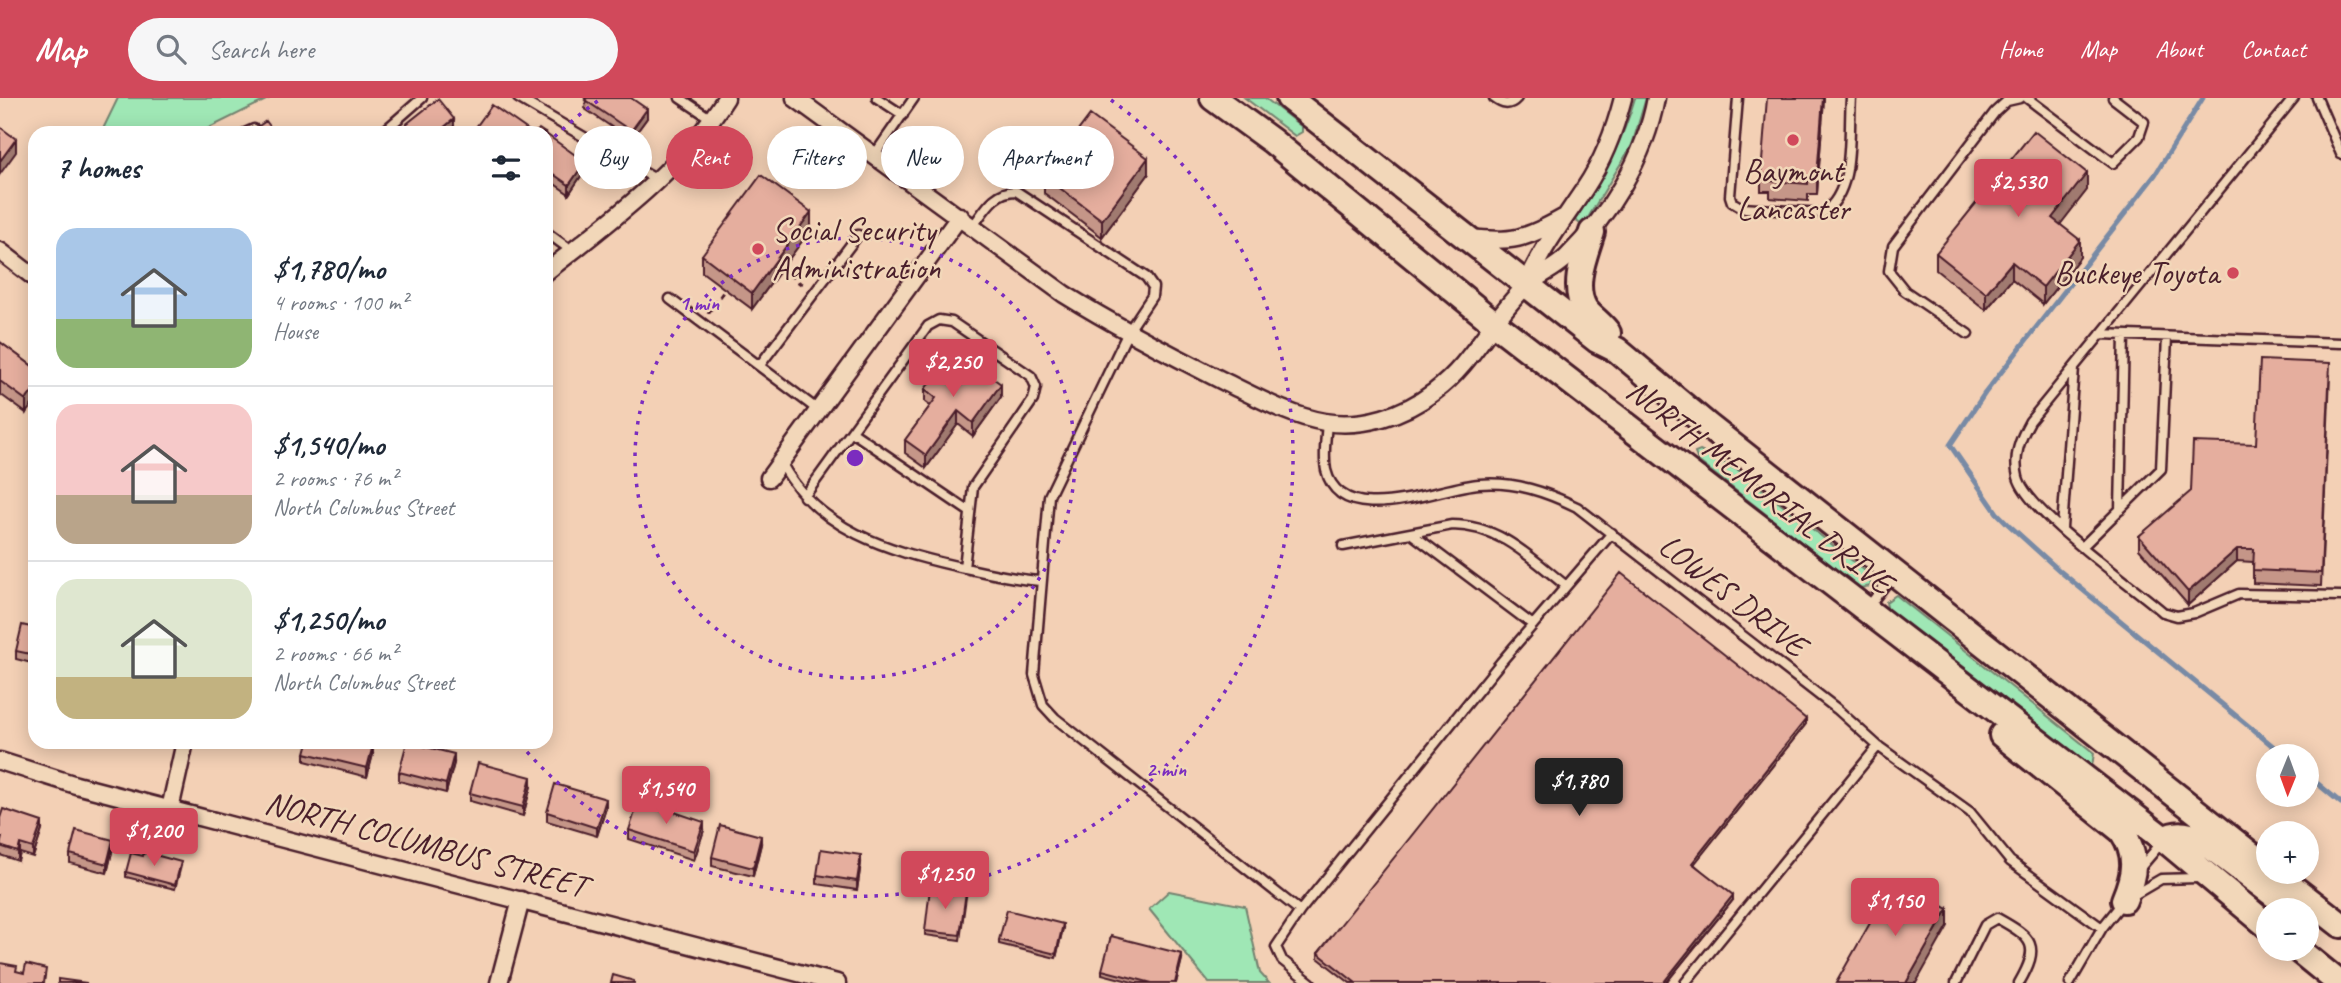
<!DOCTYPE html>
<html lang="en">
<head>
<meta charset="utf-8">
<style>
  :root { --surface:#fff; --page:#f6f6f7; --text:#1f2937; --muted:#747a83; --line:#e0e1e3; --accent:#d1495b }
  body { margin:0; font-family:Caveat,sans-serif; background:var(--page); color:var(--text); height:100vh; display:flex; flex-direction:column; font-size:26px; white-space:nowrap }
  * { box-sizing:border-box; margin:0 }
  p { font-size:23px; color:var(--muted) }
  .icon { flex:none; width:38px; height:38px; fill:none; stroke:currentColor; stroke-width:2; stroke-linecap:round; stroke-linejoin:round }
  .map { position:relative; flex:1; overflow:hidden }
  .drawer { position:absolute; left:28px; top:28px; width:525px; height:623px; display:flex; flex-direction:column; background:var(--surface); border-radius:21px; box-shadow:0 4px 18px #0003 }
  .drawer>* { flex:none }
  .guide { position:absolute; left:574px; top:28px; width:665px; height:63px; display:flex; gap:14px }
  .needle { width:46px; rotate:181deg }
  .tools { position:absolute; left:2256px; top:646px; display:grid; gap:14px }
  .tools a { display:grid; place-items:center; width:63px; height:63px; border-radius:50%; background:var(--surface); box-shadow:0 4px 18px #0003; font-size:35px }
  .price { position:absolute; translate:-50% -60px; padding:0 16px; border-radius:7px; background:var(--accent); color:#fff; font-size:23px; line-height:46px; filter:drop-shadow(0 2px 4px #0008) }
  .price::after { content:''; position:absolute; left:50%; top:42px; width:21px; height:16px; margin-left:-10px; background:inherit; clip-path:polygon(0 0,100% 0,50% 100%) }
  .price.selected { background:#222; color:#fff }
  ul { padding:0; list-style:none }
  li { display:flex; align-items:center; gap:21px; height:175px; padding:0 28px }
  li+li { border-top:2px solid var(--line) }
  li span { display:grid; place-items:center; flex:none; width:196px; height:140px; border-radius:21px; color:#555 }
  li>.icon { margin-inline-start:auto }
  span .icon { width:84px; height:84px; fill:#fffc; stroke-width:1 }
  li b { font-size:30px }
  h2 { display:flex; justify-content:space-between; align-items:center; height:84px; padding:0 28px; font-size:30px }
  .tag { padding:0 24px; border-radius:32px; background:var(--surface); box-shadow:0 4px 18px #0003; font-size:24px; line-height:63px }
  .tag.selected { background:var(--accent); color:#fff }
  header { display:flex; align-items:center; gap:42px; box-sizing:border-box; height:98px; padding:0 35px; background:var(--accent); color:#fff }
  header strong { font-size:33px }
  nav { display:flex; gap:38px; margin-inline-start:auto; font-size:24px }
  .search { width:490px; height:63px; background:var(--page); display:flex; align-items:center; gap:18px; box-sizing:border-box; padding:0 24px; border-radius:38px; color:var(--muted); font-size:26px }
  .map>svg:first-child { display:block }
  .green { fill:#9fe7b5; stroke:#748370; stroke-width:2 }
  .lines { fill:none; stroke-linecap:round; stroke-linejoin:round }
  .stream { stroke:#788aa5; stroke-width:5 }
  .service-casing { stroke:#4a1f2b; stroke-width:13 }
  .minor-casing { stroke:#4a1f2b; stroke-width:21 }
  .primary-casing { stroke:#4a1f2b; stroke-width:30 }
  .path { stroke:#4a1f2b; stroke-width:3.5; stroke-dasharray:5 5; stroke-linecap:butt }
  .service { stroke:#f2d7b9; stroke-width:8 }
  .minor { stroke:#f2d7b9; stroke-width:16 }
  .primary { stroke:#f2d7b9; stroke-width:24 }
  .wall { fill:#c59688; stroke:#4a1f2b; stroke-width:2 }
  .shaded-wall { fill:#a07a6f; stroke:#4a1f2b; stroke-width:2 }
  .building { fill:#e5ae9e; stroke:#4a1f2b; stroke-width:2 }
  .ring { fill:none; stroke:#7b2cbf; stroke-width:3.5; stroke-dasharray:3.5 7 }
  .poi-dot { fill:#d1495b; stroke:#f2d7b9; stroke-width:2.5 }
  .labels { text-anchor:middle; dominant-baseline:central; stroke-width:5; stroke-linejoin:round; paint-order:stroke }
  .poi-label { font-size:33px; fill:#4a1f2b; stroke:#f2d7b9 }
  .street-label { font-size:33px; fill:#4a1f2b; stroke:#f2d7b9 }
  .centre { fill:#7b2cbf; stroke:#f2d7b9; stroke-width:3.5 }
  .ring-label { font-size:21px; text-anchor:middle; font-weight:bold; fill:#7b2cbf; stroke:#f2d7b9; stroke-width:5; stroke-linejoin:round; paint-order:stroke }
</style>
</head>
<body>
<header>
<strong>Map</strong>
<div class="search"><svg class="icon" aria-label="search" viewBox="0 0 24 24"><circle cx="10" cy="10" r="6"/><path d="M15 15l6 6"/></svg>Search here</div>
<nav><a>Home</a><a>Map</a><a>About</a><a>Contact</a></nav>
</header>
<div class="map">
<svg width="2341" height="885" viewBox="0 0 2341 885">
  <rect width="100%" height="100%" fill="#f3d0b5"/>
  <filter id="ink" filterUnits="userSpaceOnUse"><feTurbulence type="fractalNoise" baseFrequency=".0143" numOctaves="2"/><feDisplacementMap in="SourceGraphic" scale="14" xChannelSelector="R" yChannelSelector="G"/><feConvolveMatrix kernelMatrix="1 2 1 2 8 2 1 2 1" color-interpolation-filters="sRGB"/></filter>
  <g filter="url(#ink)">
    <path class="green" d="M118 0H270L199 35H101Z
      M1245 0H1265L1302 29V34L1295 38Z
      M1635 0H1646L1632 47 1583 128 1575 122C1602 83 1622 45 1635 0Z
      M1700 353 1738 372 1869 476 1871 488 1860 490 1698 363 1695 355Z
      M1896 497 2094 655 2092 669 2087 670 1888 514 1886 504Z
      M1169 793 1245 808 1260 875 1269 885H1209L1149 811Z"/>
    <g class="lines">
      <path class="stream" d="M2203 0 2155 77 1985 295 1950 347 1997 415 2009 427 2061 474 2285 658
        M2306 676 2341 705"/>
      <g class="service-casing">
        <path id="service" d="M518 0 657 82
          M680 0 713 22
          M877 0 903 17
          M1494 0C1502 6 1509 9 1517 0
          M1738 0 1730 98 1732 104 1742 110 1823 115C1856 92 1848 37 1851 0
          M2027 0 2113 65 2139 39 2144 24 2113 0
          M2294 0 2030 323C2020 341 2013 358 2018 379 2027 414 2131 486 2163 514L2177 518 2194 515 2239 496 2341 498
          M2317 0 2341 56
          M245 35 254 31
          M382 35 422 0
          M875 56 914 0
          M973 128C985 112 994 93 1016 93L1146 179 1153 189 1152 198 1128 234 1049 398 1034 577 1043 607 1055 620 1300 813 1501 564 1612 435
          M546 134 572 153
          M670 201 818 312
          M1968 236 1905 193 1889 173 1893 148 1995 14 2007 3 2020 0
          M2101 236 2341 245
          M760 267 858 137
          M1327 324C1326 340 1323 357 1326 372 1341 434 1438 389 1479 386 1515 383 1546 394 1577 409L1837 611 1878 648 1970 714 2010 763 2102 830
          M852 334 970 414
          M782 366C818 432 887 452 956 468 984 474 1011 481 1040 483
          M804 399 928 228 939 222 952 224 1031 278 1036 289 1033 302 973 389 964 470
          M2120 412 2124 237
          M2062 430 2074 270
          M1412 436 1533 527
          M1343 448 1452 427C1499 427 1530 459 1565 487
          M2083 448 2161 371 2167 239
          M1868 509 1892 478
          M2140 770 2163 743
          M2132 798 2161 781 2198 780
          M1300 813 1276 849 1282 862 1311 885
          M1685 885 1878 648
          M1956 885 1985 827 1997 820C2033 840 2041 847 2019 885
          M2070 885 2102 830 2122 805"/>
      </g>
      <g class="minor-casing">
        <path id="minor" d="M795 0 1064 196C1117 229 1171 257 1227 285 1258 300 1290 318 1325 324 1363 330 1404 317 1434 294 1472 266 1491 222 1524 190 1536 178 1554 172 1567 159 1609 117 1645 61 1656 0
          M1470 140C1511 145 1526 141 1563 120
          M0 153 35 180
          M546 174C613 121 680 73 726 0
          M1526 188C1540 152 1564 122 1585 90 1603 63 1615 31 1623 0
          M769 380 960 118
          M0 663 76 687 837 885
          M170 711 185 644
          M499 885 521 802"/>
      </g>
      <g class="primary-casing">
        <path id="primary" d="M1213 0 1272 43 1494 225 2164 741 2268 828
          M1289 0 1597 242 1617 252 1708 328 2268 770
          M1592 134C1585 157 1571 188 1585 211 1592 220 1602 226 1608 235
          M2002 637 2122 733C2138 757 2135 776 2124 802
          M2164 741C2176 734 2186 736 2199 740L2294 812
          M2273 774 2341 827
          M2296 850 2339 885"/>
      </g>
      <path class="path" d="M782 171 805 189
        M708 215 725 192"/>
      <use href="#service" class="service"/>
      <use href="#minor" class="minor"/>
      <use href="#primary" class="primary"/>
    </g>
    <path class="wall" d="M584 0H631L647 20 631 42 585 11 586 1Z
      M1824 0 1817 96H1808V103L1770 100V93H1761V76Z
      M476 29 532 35H476Z
      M546 36 585 72 569 96 546 80Z
      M1148 77 1102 139 1044 95V78Z
      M2087 92 2060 126 2080 159 2043 206 2012 181 1986 212 1936 172V155Z
      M811 131 752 211 702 174V157Z
      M0 244 35 270 26 315 0 296Z
      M2330 278 2321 488 2253 485V464L2237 463 2188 507 2139 451V438L2256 346Z
      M925 291 1001 299 973 338 958 326 926 370 905 355V342L930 308 925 304Z
      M35 530V566L16 561V553Z
      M1806 626 1694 766 1733 802 1666 885H1350L1318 860V855Z
      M305 655 373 656 367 679 305 663Z
      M454 665 446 695 399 683V674Z
      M531 688 523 718 470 703V695Z
      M606 710 597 738 547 723V714Z
      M0 720 42 732 33 759 20 755 18 763 0 757Z
      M629 732H704L694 762 629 741Z
      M761 746 753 778 712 768V759Z
      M113 750 107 775 70 765V756Z
      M861 765 857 792 817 786V777Z
      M181 768 175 791 126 779V774Z
      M966 799 960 842 925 837V833Z
      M1063 830 1056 860 999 846V842Z
      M1182 861 1176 885H1136L1102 876V872Z"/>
    <path class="shaded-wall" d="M1823 0H1824L1817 96V79Z
      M647 11V20L631 42V33Z
      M454 21V34L453 35H437Z
      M16 41V54L0 76V63Z
      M1148 60V77L1102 139V122Z
      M585 64V72L569 96V87Z
      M2087 75V92L2052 137V120Z
      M811 114V131L752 211V195Z
      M2080 142V159L2043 206V189Z
      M2012 164V181L1986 212V195Z
      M1001 286V299L973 338V325Z
      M35 290V303L26 315V302Z
      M958 313V326L926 370V357Z
      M2237 451V463L2188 507V494Z
      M1806 621V626L1692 769V765Z
      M373 647V656L367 679V670Z
      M454 656V665L446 695V686Z
      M531 679V688L523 718V709Z
      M606 701V710L597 738V730Z
      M42 724V732L33 759V750Z
      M704 724V732L694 762V753Z
      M761 738V746L753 778V770Z
      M113 742V750L107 775V766Z
      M20 746V755L18 763V754Z
      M861 757V765L857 792V783Z
      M1733 797V802L1666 885H1663Z
      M1948 811V828L1916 885H1906Z
      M1063 826V830L1056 860V856Z
      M1182 856V861L1176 885H1175Z"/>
    <path class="building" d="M587 0H631L647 11 631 33 585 2Z
      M1767 0H1823L1817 79H1808V86L1770 83V77L1761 76Z
      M438 1 454 21 437 35H395Z
      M492 7 532 35H484L476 29Z
      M1090 17 1148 60 1102 122 1044 78Z
      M266 23 275 35H249Z
      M0 29 16 41 0 63Z
      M539 31 545 35H536Z
      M2034 33 2087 75 2052 120 2080 142 2043 189 2012 164 1986 195 1936 155Z
      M546 36 585 64 569 87 546 71Z
      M761 77 811 114 752 195 702 157Z
      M0 244 35 270V290L26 302 0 283Z
      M954 252 1001 286 973 325 958 313 926 357 905 342 936 300 925 291Z
      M2260 262 2330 265 2321 475 2253 472 2254 451H2237L2188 494 2139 438 2191 393 2193 344 2256 346Z
      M1621 475 1806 621 1692 765 1733 797 1663 885H1356L1318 855Z
      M22 527 35 530V557L16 553Z
      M308 644H361L373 647 367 670 305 655Z
      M407 644 454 656 446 686 399 674Z
      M478 665 531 679 523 709 470 695Z
      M555 686 606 701 597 730 547 714Z
      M639 702 704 724 694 753 629 732Z
      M3 711 42 724 33 750 20 746 18 754 0 748 2 739H0V720Z
      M720 727 761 738 753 770 712 759Z
      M76 732 113 742 107 766 70 756Z
      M821 751 861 757 857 783 817 777Z
      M144 754 181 764 175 787 126 774 131 755 143 758Z
      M1895 781 1948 811 1906 885H1836Z
      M930 790 966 794 960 837 925 833Z
      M1007 812 1063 826 1056 856 999 842Z
      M1111 838 1182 856 1175 885H1152L1102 872Z
      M0 865 17 868 16 873 24 875 26 866 46 871 44 885H0Z
      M613 877 634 883V885H611Z
      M58 881 87 885H58Z"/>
  </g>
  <g class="ring">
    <circle cx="855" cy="360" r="220"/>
    <path d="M547 46A440 440 0 0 1 599 2M1111 2A440 440 0 1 1 520 646"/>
  </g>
  <g class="poi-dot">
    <circle cx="1793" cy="42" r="7"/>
    <circle cx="758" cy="151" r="7"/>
    <circle cx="2233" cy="175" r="7"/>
  </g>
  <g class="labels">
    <g class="poi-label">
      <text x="1793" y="73">Baymont<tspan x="1793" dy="38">Lancaster</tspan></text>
      <text x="772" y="132" text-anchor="start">Social Security<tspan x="772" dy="38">Administration</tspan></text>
      <text x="2219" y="175" text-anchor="end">Buckeye Toyota</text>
    </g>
    <g class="street-label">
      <text transform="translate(1760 388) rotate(38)">NORTH MEMORIAL DRIVE</text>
      <text transform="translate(1733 497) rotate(38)">LOWES DRIVE</text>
      <text transform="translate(426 746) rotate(15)">NORTH COLUMBUS STREET</text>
    </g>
  </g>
  <circle cx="855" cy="360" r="10" class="centre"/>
  <g class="ring-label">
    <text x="699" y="212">1 min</text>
    <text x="1166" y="678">2 min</text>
  </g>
</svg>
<div class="tools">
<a><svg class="needle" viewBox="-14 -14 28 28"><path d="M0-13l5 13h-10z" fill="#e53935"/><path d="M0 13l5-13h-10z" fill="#747a83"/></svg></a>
<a>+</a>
<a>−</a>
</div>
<b class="price" style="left:2018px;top:121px">$2,530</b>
<b class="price" style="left:953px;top:301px">$2,250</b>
<b class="price selected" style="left:1579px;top:720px">$1,780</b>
<b class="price" style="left:666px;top:728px">$1,540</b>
<b class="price" style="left:154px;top:770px">$1,200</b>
<b class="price" style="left:945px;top:813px">$1,250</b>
<b class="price" style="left:1895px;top:840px">$1,150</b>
<div class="guide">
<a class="tag">Buy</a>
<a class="tag selected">Rent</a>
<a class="tag">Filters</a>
<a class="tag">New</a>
<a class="tag">Apartment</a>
</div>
<section class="drawer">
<h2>7 homes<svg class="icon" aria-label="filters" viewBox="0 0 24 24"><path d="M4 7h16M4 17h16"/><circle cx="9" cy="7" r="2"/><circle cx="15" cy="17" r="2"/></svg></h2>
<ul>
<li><span style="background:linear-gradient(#a9c7e8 65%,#8fb573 0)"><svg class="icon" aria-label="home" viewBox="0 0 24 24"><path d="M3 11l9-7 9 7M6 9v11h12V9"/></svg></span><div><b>$1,780/mo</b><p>4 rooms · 100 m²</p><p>House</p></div></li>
<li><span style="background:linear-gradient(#f6c9c9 65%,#b9a48a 0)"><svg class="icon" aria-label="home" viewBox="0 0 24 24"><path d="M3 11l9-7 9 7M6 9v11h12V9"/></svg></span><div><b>$1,540/mo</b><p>2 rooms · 76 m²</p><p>North Columbus Street</p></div></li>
<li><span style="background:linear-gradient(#dfe7d0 70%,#c2b280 0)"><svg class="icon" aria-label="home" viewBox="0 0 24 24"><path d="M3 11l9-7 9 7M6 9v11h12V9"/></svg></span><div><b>$1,250/mo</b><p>2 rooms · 66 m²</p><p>North Columbus Street</p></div></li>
</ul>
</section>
</div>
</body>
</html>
